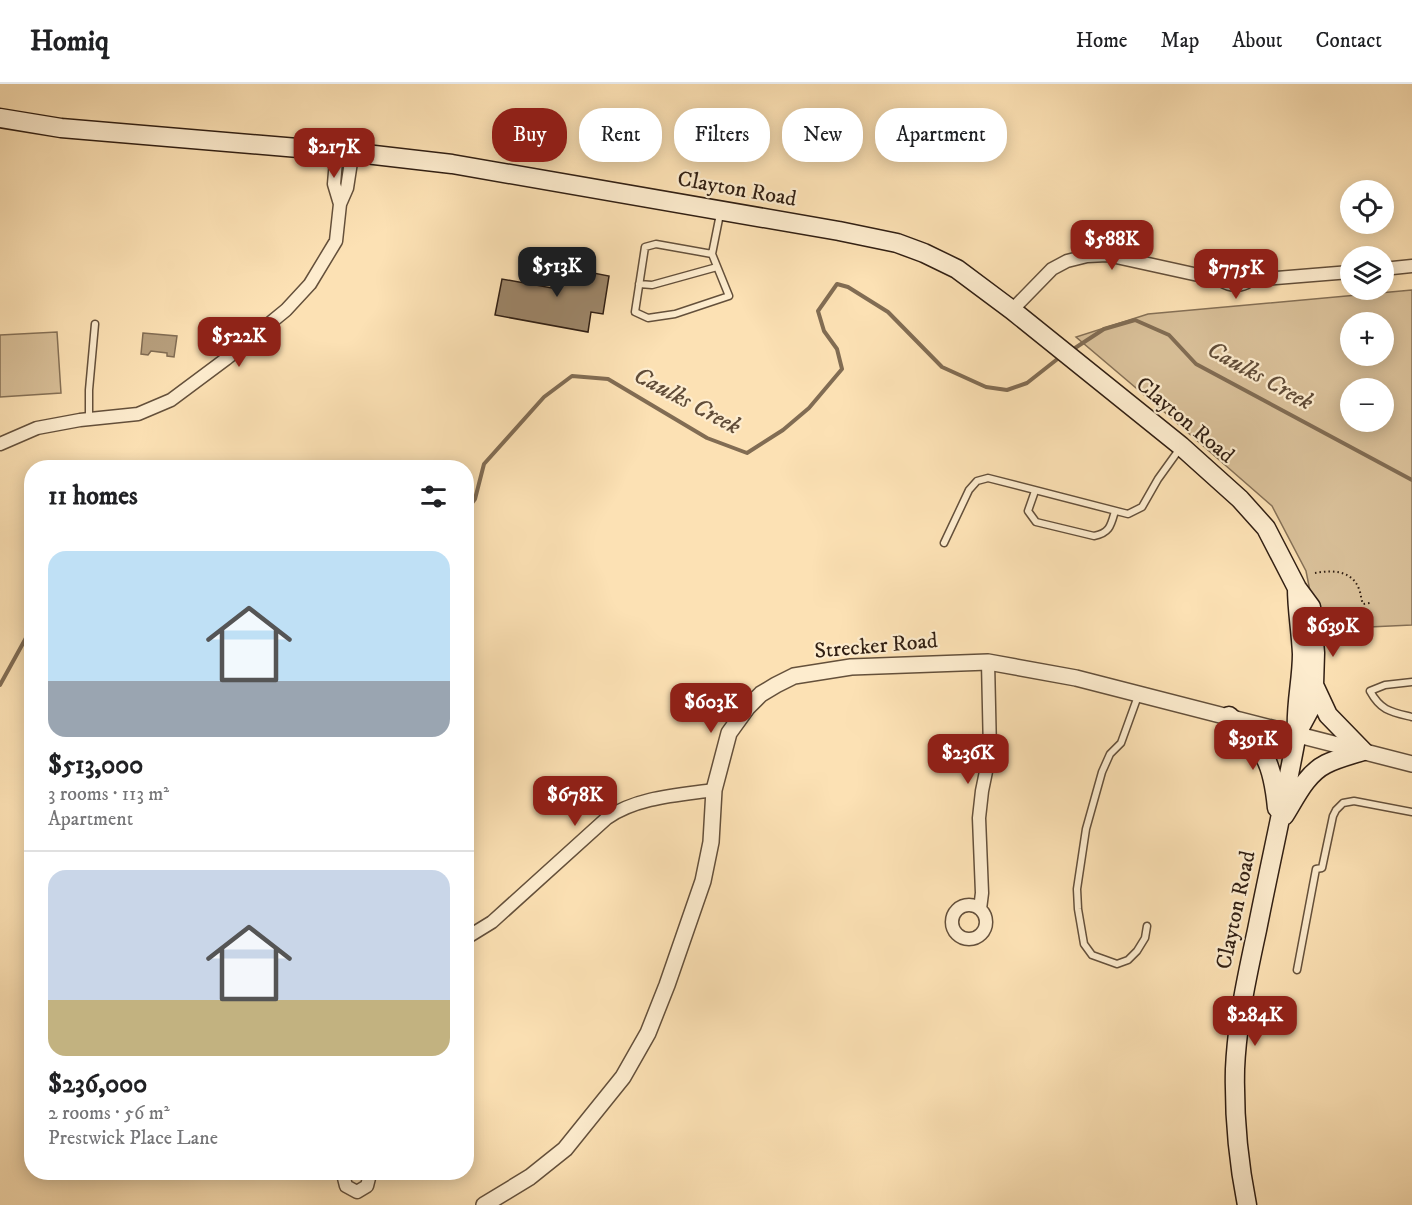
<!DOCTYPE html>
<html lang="en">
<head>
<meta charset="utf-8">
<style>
  :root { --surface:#fff; --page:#f2f2f2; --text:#202124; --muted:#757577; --line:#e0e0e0; --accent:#8f2418 }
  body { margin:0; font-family:"IM FELL DW Pica",serif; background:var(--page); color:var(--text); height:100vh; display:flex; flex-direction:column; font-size:22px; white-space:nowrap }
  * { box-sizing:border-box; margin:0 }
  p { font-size:20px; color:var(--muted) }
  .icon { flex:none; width:33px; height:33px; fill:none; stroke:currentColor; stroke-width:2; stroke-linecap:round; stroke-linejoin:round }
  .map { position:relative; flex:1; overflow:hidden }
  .details { position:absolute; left:24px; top:376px; width:450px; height:720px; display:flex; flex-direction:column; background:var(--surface); border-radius:24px; box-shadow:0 3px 15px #0003 }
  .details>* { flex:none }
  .top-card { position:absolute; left:492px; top:24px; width:570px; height:54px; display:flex; gap:12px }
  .fabs { position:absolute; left:1340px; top:96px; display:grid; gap:12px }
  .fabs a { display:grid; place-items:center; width:54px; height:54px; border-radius:50%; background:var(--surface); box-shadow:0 3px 15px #0003; font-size:30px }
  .price { position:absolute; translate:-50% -51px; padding:0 14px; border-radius:12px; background:var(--accent); color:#fff; font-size:20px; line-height:39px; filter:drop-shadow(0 2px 3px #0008) }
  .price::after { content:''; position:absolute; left:50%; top:36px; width:18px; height:14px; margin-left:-9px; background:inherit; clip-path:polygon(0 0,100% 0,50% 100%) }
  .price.active { background:#222; color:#fff }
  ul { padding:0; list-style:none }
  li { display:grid; align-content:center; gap:12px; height:318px; padding:0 24px }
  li+li { border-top:2px solid var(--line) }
  li span { display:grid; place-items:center; height:186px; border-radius:18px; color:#555 }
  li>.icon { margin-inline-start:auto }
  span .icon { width:108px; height:108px; fill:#fffc; stroke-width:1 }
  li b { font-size:26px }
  h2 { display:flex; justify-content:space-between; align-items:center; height:72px; padding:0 24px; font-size:26px }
  .chip { padding:0 21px; border-radius:24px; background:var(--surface); box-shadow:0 3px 15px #0003; font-size:21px; line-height:54px }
  .chip.active { background:var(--accent); color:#fff }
  header { display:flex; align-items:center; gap:36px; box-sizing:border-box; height:84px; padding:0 30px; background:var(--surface); border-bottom:2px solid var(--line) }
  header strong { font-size:28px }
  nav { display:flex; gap:33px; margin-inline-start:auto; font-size:21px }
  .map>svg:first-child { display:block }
  .green { fill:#d9c099; stroke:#857056; stroke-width:1.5; fill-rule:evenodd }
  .water { fill:#b79f7d; stroke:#816c53; stroke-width:1.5 }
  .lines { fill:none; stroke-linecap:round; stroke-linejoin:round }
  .stream { stroke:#816c53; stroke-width:4 }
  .building { fill:#9b8467; stroke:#311f13; stroke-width:1.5 }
  .service-casing { stroke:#64503b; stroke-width:9 }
  .minor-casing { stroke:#64503b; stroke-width:15 }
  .tertiary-casing { stroke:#64503b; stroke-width:18 }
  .secondary-casing { stroke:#311f13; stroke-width:21 }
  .path { stroke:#311f13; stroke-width:2; stroke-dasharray:1.5 3; stroke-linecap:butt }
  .service { stroke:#fdecce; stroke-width:6 }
  .minor { stroke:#fdecce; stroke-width:12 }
  .tertiary { stroke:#fdecce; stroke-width:15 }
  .secondary { stroke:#fdecce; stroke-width:18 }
  .labels { text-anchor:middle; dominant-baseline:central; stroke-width:4.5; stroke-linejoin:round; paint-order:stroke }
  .street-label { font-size:22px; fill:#311f13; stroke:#fdecce }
  .water-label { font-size:24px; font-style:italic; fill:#604c38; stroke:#fdecce }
</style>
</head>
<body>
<header>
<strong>Homiq</strong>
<nav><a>Home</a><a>Map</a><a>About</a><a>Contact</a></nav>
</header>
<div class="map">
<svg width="1412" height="1121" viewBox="0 0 1412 1121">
  <rect width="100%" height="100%" fill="#fce1b4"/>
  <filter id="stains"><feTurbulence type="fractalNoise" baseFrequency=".00333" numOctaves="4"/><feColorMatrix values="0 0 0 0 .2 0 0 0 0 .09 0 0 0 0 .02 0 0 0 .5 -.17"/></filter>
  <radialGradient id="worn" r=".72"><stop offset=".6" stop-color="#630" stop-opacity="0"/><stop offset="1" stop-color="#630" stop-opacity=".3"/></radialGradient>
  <path class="green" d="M1412 206V541L1369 543 1319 552 1306 487 1272 422 1162 326 1076 253 1148 230ZM1350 238H1383V272H1350ZM1350 304H1383V338H1350Z
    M57 248 61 309 0 313V251Z"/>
  <path class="water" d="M143 249 177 252 174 273 167 272V269L151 267 148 271 141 270Z"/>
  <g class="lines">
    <path class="stream" d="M1072 266 1104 245 1135 236 1169 251 1196 280 1412 396
      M466 427 475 415 484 380 544 313 572 292 608 295 707 354 747 369 783 346 809 324 842 285 837 265 824 247 818 227 837 200 848 203 888 228 942 283 986 303 1007 306 1027 299 1060 273
      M0 601 32 543"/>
  </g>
  <path class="building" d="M562 175 594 181 593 189 609 192 603 230 591 228 588 248 495 231 502 195 557 205Z"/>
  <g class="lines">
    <g class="service-casing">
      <path id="service" d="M712 170 729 212 675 230 648 234 635 228 645 163 656 160 712 170 720 130
        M639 200 652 201 717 183
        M89 335V306L95 240
        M1035 407 1028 427 1036 438 1094 452C1110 449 1111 441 1115 427
        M944 459 969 406 977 397 988 394 1128 430 1142 423 1158 395 1181 363
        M1412 598 1385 601 1370 607C1381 627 1391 628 1412 633
        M1138 612 1121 659 1110 670 1102 688 1086 745 1077 805 1078 825 1084 860 1092 871 1117 880 1128 876 1137 867 1145 854 1147 842
        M1297 886 1316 785 1322 784 1333 732 1336 726 1343 719 1354 717 1412 728"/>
    </g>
    <g class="minor-casing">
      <path id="minor" d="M1383 185 1412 182
        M1221 196C1231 191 1240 191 1250 196
        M1012 226 1052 185 1067 177 1087 172 1107 171 1221 196C1231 202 1240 203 1250 196L1350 188
        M0 360 37 344 80 336 138 330 171 316 226 275 286 226 310 200 336 157 340 120 334 100 336 76 345 68 351 78 347 104 340 120
        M952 838a17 17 0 1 1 34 0a17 17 0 1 1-34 0Z
        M980 825 982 809 979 734 982 707 990 668 988 578
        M466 854 492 838 607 734C637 713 679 711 714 706
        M346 1089 344 1094 346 1102 357 1108 367 1102 369 1094 367 1089"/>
    </g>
    <g class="tertiary-casing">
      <path id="tertiary" d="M484 1121 530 1093 565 1065 623 993 648 949 667 901 703 797 711 758 714 706 729 649 747 624 761 610 776 601 794 592 851 583 988 578 1076 594 1412 680"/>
    </g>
    <g class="secondary-casing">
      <path id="secondary" d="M0 34 61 44 357 69 452 80 839 147 897 159 924 169 957 185 1012 226 1181 362 1240 415 1266 444 1297 504 1311 523 1315 569 1314 601 1310 625 1297 649
        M1229 632C1264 667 1272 673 1277 724
        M1284 732C1296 713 1306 690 1326 680 1338 674 1351 671 1363 667L1328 631 1314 601
        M1247 1121C1238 1076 1234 1031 1235 985 1237 938 1247 892 1257 846 1270 780 1285 715 1297 649 1295 622 1302 597 1302 570 1301 547 1297 526 1297 504"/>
    </g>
    <path class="path" d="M1315 489C1332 486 1352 486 1359 505 1361 510 1361 515 1363 520L1370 519"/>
    <use href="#service" class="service"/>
    <use href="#minor" class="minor"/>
    <use href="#tertiary" class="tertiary"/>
    <use href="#secondary" class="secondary"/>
  </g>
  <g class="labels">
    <g class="street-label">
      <text transform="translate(737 105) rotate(10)">Clayton Road</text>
      <text transform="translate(1185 336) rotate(40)">Clayton Road</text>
      <text transform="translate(876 562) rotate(-5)">Strecker Road</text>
      <text transform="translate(1236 826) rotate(-78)">Clayton Road</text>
    </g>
    <g class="water-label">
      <text transform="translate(1260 292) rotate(29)">Caulks Creek</text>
      <text transform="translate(687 317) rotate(28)">Caulks Creek</text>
    </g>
  </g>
  <rect width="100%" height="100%" filter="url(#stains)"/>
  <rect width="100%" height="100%" fill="url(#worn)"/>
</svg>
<div class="fabs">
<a><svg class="icon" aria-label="locate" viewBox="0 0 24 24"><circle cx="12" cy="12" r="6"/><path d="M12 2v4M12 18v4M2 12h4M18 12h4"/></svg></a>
<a><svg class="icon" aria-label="layers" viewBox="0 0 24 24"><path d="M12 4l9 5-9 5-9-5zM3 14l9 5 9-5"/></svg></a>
<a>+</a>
<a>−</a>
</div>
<b class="price" style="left:334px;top:95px">$217K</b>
<b class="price" style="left:1112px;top:187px">$588K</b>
<b class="price active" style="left:557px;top:214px">$513K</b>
<b class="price" style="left:1236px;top:216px">$775K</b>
<b class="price" style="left:239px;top:284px">$522K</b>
<b class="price" style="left:1333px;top:574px">$639K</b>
<b class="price" style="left:711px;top:650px">$603K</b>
<b class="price" style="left:1253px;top:687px">$391K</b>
<b class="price" style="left:968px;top:701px">$236K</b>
<b class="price" style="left:575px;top:743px">$678K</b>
<b class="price" style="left:1255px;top:963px">$284K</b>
<div class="top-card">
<a class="chip active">Buy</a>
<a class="chip">Rent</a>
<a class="chip">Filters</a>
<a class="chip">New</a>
<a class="chip">Apartment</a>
</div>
<section class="details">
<h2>11 homes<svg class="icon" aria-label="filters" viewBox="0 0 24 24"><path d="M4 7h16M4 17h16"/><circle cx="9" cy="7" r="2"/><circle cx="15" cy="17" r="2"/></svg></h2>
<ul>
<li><span style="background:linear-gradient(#bfe0f5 70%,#9aa5b1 0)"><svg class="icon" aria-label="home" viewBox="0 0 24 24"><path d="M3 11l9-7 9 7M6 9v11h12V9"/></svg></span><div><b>$513,000</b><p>3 rooms · 113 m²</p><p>Apartment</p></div></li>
<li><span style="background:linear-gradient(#c9d6e8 70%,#c2b280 0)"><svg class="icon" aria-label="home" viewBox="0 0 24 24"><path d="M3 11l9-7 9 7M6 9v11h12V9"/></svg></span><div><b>$236,000</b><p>2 rooms · 56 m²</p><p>Prestwick Place Lane</p></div></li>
</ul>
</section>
</div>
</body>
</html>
